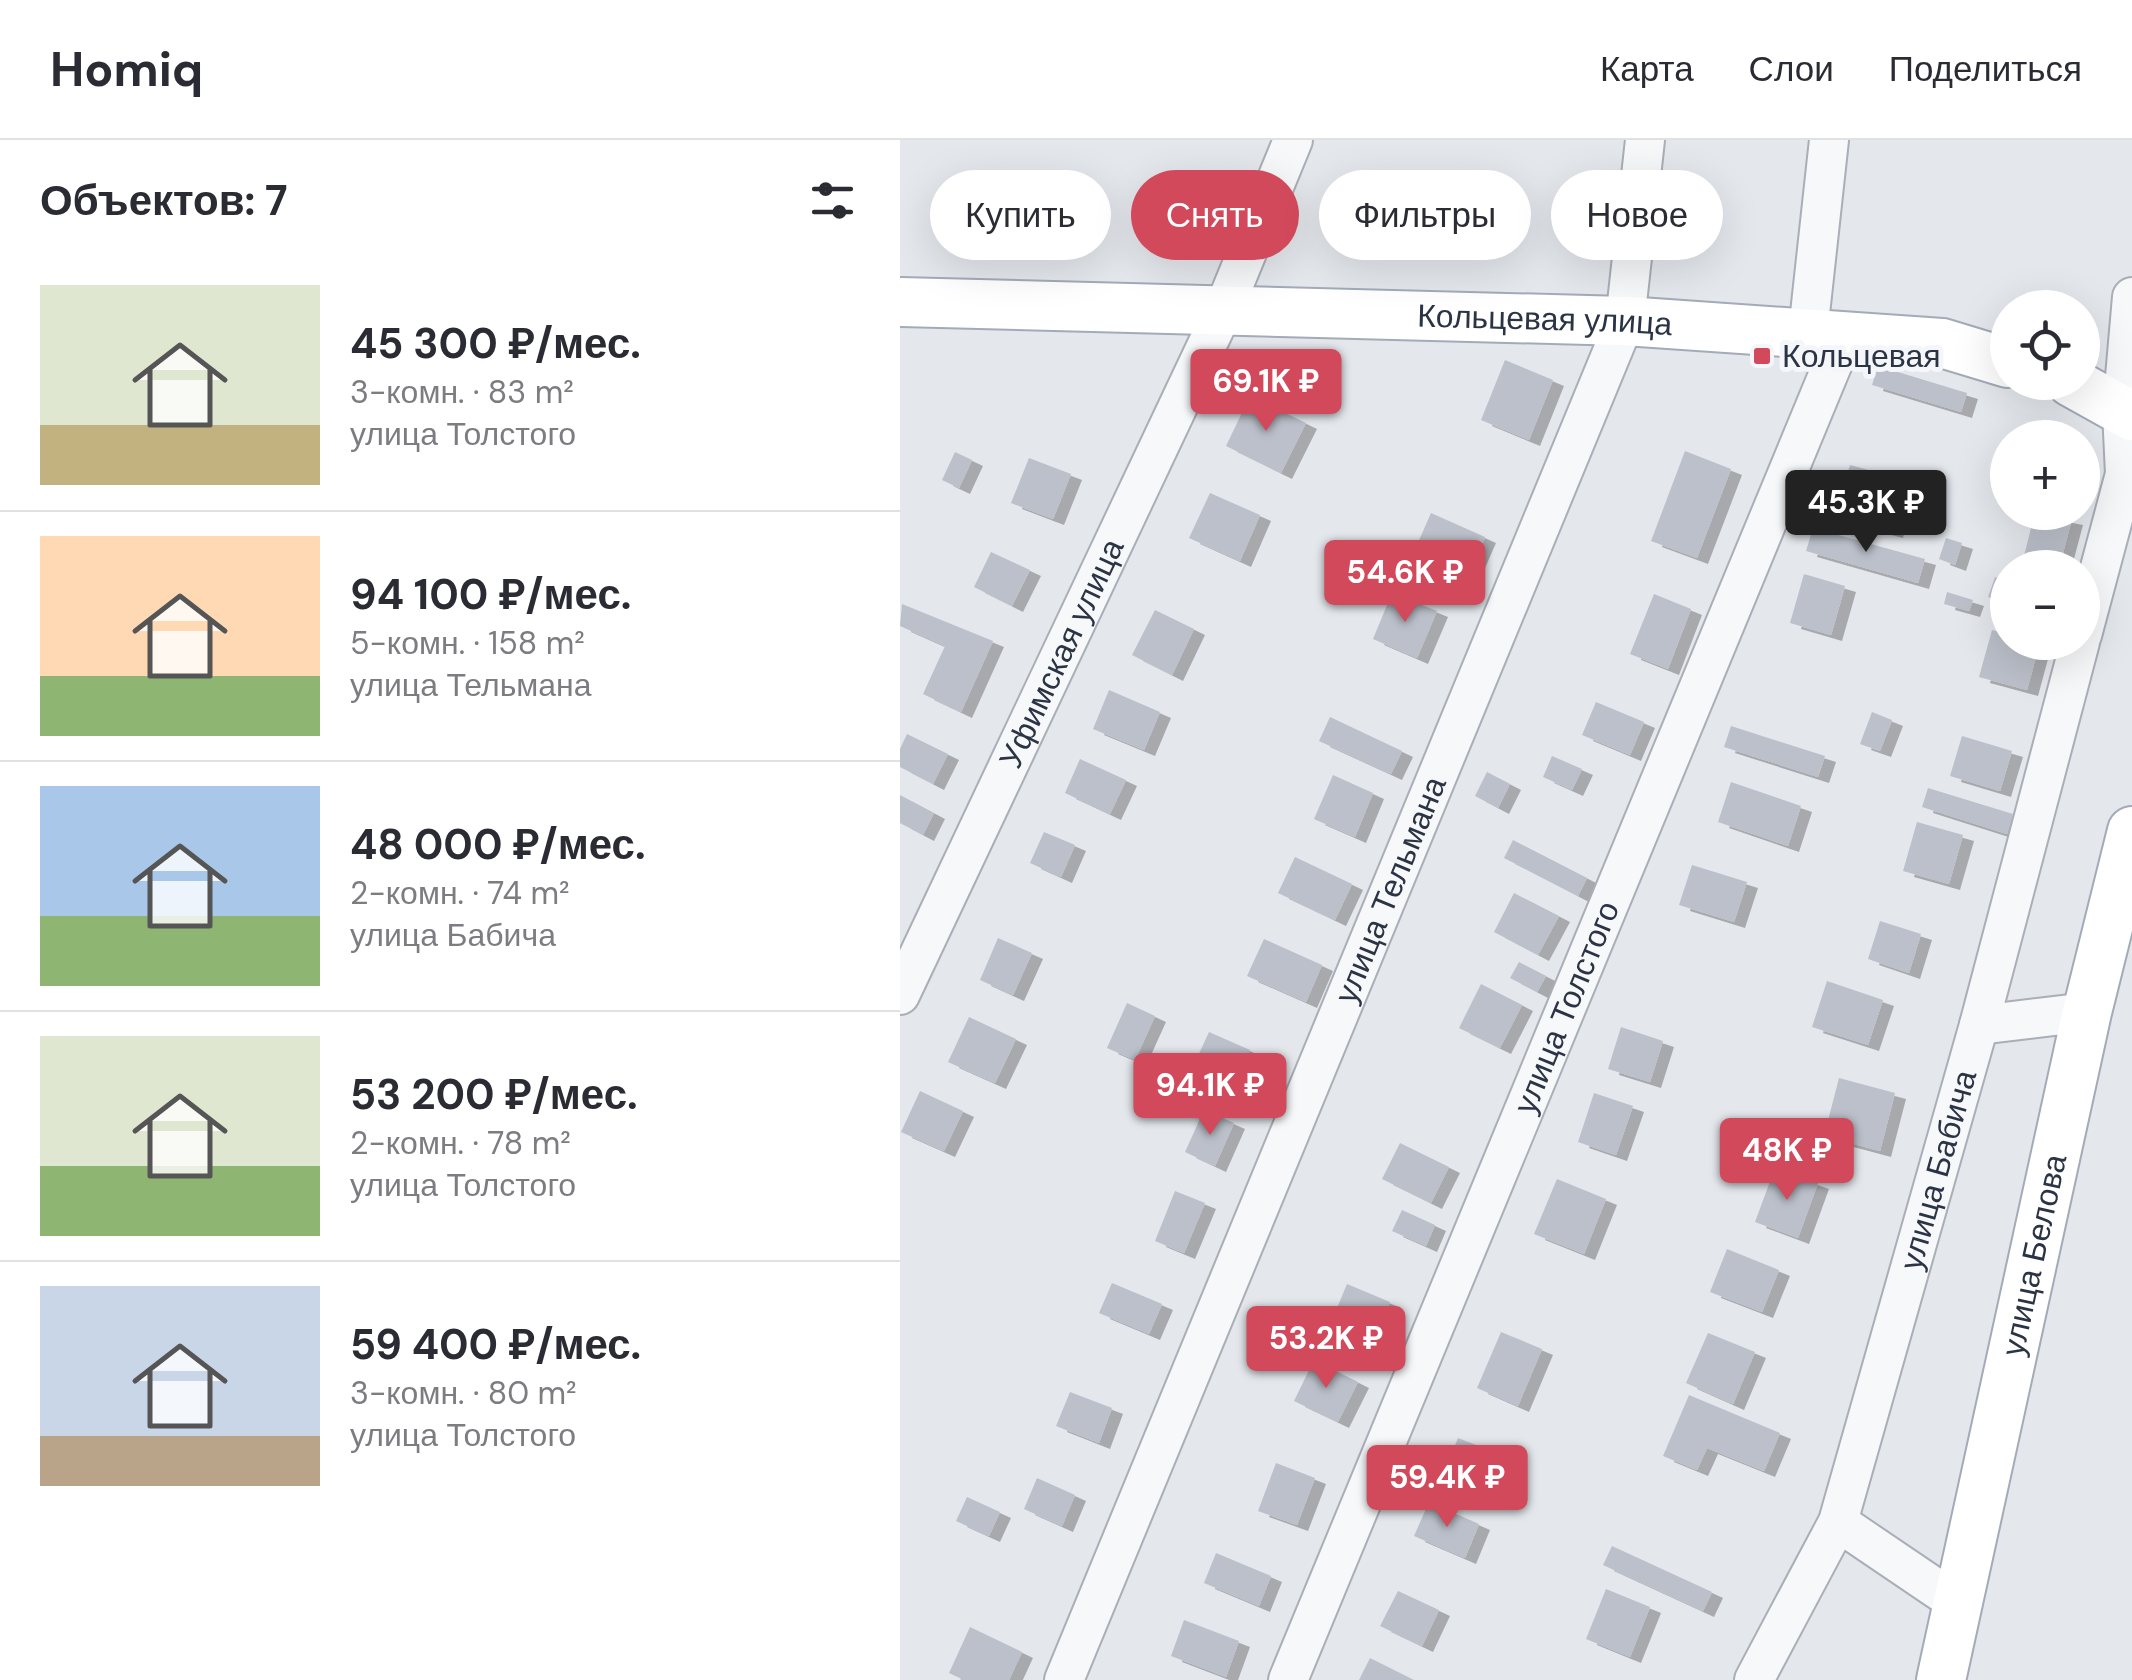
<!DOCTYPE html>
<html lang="ru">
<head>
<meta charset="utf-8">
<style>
  :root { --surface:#fff; --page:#f2f2f3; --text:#2b2b33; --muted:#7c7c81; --line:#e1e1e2; --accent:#d1495b }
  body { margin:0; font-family:"DM Sans",sans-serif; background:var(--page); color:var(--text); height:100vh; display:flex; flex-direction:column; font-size:38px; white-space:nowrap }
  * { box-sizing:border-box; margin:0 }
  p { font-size:32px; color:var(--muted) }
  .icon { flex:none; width:55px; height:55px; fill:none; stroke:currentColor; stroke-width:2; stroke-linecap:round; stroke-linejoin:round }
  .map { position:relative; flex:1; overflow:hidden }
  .drawer { display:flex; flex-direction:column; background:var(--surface); width:900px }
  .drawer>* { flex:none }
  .banner { position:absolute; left:30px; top:30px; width:950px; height:90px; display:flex; gap:20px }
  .tools { position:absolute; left:1090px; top:150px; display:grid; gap:20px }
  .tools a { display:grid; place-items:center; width:110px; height:110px; border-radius:50%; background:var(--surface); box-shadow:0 10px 40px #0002; font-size:50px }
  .price { position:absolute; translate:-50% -85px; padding:0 22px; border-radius:10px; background:var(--accent); color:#fff; font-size:32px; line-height:65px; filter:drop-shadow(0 2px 5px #0008) }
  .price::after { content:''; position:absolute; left:50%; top:60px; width:30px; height:22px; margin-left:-15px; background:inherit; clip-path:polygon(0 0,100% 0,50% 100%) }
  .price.on { background:#222; color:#fff }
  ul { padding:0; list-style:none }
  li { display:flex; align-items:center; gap:30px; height:250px; padding:0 40px }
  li+li { border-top:2px solid var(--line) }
  li span { display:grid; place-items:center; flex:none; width:280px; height:200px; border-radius:0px; color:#555 }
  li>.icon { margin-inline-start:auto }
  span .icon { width:120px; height:120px; fill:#fffc; stroke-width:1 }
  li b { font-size:42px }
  h2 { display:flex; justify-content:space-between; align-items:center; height:120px; padding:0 40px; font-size:42px }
  .pill { padding:0 35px; border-radius:45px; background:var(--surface); box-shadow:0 10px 40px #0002; font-size:35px; line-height:90px }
  .pill.on { background:var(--accent); color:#fff }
  header { display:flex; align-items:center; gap:60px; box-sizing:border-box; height:140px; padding:0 50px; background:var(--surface); border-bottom:2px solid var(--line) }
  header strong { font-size:48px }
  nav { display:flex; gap:55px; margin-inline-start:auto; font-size:35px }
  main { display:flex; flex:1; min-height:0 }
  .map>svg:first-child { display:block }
  .building { fill:#bbc0ca; filter:url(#shadow) }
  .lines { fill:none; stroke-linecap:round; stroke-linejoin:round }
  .minor-casing { stroke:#a9aeb7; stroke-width:42 }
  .major-casing { stroke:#a3abb8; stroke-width:52 }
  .minor { stroke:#f7f8fa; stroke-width:38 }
  .major { stroke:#fff; stroke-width:48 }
  .poi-dot { fill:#d1495b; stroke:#f4f6f9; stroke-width:4 }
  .labels { text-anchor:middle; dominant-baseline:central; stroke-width:10; stroke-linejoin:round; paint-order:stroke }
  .street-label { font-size:32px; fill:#2b3445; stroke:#f4f6f9 }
  .poi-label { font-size:32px; fill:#2b3445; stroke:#f4f6f9; text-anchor:start }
</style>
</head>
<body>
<header>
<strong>Homiq</strong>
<nav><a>Карта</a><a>Слои</a><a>Поделиться</a></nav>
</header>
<main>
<section class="drawer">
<h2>Объектов: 7<svg class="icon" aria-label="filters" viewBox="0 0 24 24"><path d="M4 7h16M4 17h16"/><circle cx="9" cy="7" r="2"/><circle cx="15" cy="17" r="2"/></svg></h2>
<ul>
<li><span style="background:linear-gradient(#dfe7d0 70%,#c2b280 0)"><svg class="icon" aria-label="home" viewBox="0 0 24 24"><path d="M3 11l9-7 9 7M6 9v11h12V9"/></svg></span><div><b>45 300 ₽/мес.</b><p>3-комн. · 83 m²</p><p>улица Толстого</p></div></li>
<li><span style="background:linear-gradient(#ffd9b3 70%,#8fb573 0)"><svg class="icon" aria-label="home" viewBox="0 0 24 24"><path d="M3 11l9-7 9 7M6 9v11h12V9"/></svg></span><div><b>94 100 ₽/мес.</b><p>5-комн. · 158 m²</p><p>улица Тельмана</p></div></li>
<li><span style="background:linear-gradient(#a9c7e8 65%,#8fb573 0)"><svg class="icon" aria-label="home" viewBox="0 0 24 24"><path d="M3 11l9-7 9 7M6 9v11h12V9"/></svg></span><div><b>48 000 ₽/мес.</b><p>2-комн. · 74 m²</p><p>улица Бабича</p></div></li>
<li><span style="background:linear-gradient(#dfe7d0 65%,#8fb573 0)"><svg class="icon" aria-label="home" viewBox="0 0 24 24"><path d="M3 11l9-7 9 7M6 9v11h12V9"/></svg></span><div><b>53 200 ₽/мес.</b><p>2-комн. · 78 m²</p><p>улица Толстого</p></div></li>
<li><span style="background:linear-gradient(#c9d6e8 75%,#b9a48a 0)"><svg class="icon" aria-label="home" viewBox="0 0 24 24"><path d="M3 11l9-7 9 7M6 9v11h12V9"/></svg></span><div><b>59 400 ₽/мес.</b><p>3-комн. · 80 m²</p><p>улица Толстого</p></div></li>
</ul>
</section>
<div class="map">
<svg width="1232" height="1540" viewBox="0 0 1232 1540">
  <defs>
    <filter id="shadow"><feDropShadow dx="11" dy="6" stdDeviation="0" flood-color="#0004"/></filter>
  </defs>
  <rect width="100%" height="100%" fill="#e4e7ec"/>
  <path class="building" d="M605 220 653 240 629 300 581 280Z
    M978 226 1067 253 1061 272 972 245Z
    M350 256 406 283 381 333 326 306Z
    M785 311 831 329 797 418 751 401Z
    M55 312 72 320 59 348 42 340Z
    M129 318 171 334 153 379 111 363Z
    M950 325 1006 340 992 392 935 377Z
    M310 353 360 375 340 421 289 398Z
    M1135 372 1172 379 1159 428H1121Z
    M531 373 585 397 567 438 513 414Z
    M913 388 1025 419 1018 443 906 411Z
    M1046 398 1062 403 1055 425 1039 419Z
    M91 412 130 430 112 466 74 447Z
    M904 434 945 446 931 495 890 483Z
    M1095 437 1108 442V464L1088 457Z
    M1047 452 1073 460 1069 471 1044 464Z
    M492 453 537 471 517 518 473 499Z
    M754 454 791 469 768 529 730 514Z
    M2 464 93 501 61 572 23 554 45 506 0 486Z
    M255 470 294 489 272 535 232 515Z
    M1092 490 1108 494V502H1140L1127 550 1079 537Z
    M209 550 260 572 244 610 193 589Z
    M696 562 744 582 730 615 682 595Z
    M972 572 992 580 980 611 960 604Z
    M430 577 502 611 491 634 419 601Z
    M831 586 925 616 918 637 824 607Z
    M7 594 48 614 33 644 0 627V609Z
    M1062 596 1112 611 1100 651 1050 636Z
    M652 616 682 629 672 650 643 637Z
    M180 619 226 640 210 674 165 653Z
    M587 632 610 644 598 668 575 656Z
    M433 635 473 653 455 697 414 679Z
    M831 642 901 666 888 706 818 682Z
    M1028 648 1113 674 1107 694 1022 667Z
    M0 655 34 673 23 695 0 683Z
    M1017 682 1063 695 1049 744 1003 731Z
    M144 692 175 705 161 737 130 723Z
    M613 700 687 738 678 756 604 718Z
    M395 717 452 744 435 780 378 753Z
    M792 725 847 742 834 782 779 765Z
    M614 753 659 776 638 815 594 792Z
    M980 781 1021 794 1009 833 968 819Z
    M98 798 132 813 113 855 80 840Z
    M364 799 422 825 406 862 347 836Z
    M619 822 646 836 637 852 610 838Z
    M927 841 983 860 968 905 912 887Z
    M581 844 622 865 600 908 559 888Z
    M227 863 255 876 235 920 207 908Z
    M69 877 116 899 95 943 48 922Z
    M721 887 763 901 750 942 708 929Z
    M309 892 350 910 338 936 297 918Z
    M939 938 995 953 980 1011 924 996Z
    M20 951 63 971 44 1011 1 992Z
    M694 953 733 966 716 1015 678 1002Z
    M304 970 334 983 315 1026 285 1012Z
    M500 1003 549 1027 531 1063 482 1039Z
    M875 1028 918 1043 898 1098 855 1082Z
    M657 1039 706 1059 684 1114 634 1094Z
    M275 1051 305 1063 284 1113 255 1101Z
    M502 1070 535 1085 526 1106 492 1091Z
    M827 1109 879 1130 862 1172 810 1152Z
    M212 1143 262 1164 249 1194 199 1173Z
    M447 1144 490 1162 467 1215 425 1197Z
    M601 1192 642 1209 618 1266 577 1248Z
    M808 1193 855 1212 833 1264 786 1243Z
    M414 1220 458 1242 438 1282 394 1261Z
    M170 1252 212 1268 199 1303 156 1286Z
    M789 1255 880 1293 864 1331 807 1308 797 1330 763 1316Z
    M558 1298 610 1318 597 1351 545 1330Z
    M376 1323 415 1338 397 1385 358 1371Z
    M137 1338 175 1355 162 1386 124 1369Z
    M67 1357 100 1372 89 1396 56 1381Z
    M529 1362 579 1384 565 1418 514 1396Z
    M712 1406 812 1452 803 1471 703 1425Z
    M316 1413 371 1436 359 1466 304 1443Z
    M706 1449 750 1467 730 1517 686 1499Z
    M498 1451 539 1470 522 1506 480 1486Z
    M284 1480 339 1501 326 1537 271 1516Z
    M70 1487 122 1512 109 1540H64L49 1533Z
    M470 1518 514 1540H459Z"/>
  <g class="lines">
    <g class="minor-casing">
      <g id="minor">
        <path d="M908 192 929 0"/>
        <path d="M1182 495 1225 334 1222 271 1232 157"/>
        <path id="s1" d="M0 855 323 171 393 0"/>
        <path d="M1079 885 1187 872"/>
        <path d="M938 1382 1059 1464"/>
        <path id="s2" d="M164 1540 725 181 745 0"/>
        <path id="s3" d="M388 1540 945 194"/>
        <path id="s4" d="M854 1540 938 1382 1079 885 1180 502"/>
      </g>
    </g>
    <g class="major-casing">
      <g id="major">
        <path id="s5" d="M0 162 725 181 1042 203 1108 223"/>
        <path d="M1171 242 1232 276"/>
        <path id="s6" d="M1041 1540 1187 872 1232 691"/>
      </g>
    </g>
    <use href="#minor" class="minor"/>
    <use href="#major" class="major"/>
  </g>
  <rect class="poi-dot" x="852" y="206" width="20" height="20" rx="5"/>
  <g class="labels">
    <g class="street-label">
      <text stroke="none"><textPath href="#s5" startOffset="645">Кольцевая улица</textPath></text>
      <text stroke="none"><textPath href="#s1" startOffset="378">Уфимская улица</textPath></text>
      <text stroke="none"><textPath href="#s2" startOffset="855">улица Тельмана</textPath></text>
      <text stroke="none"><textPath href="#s3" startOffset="728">улица Толстого</textPath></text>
      <text stroke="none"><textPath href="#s4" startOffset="545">улица Бабича</textPath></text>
      <text stroke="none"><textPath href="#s6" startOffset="435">улица Белова</textPath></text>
    </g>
    <g class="poi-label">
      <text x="882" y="216">Кольцевая</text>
    </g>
  </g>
</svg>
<div class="tools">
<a><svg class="icon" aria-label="locate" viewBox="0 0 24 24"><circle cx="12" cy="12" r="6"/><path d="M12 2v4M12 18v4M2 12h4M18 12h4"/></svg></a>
<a>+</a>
<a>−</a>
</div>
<b class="price" style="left:366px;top:294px">69.1K ₽</b>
<b class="price on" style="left:966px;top:415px">45.3K ₽</b>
<b class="price" style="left:505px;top:485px">54.6K ₽</b>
<b class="price" style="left:310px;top:998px">94.1K ₽</b>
<b class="price" style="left:887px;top:1063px">48K ₽</b>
<b class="price" style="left:426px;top:1251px">53.2K ₽</b>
<b class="price" style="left:547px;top:1390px">59.4K ₽</b>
<div class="banner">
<a class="pill">Купить</a>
<a class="pill on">Снять</a>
<a class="pill">Фильтры</a>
<a class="pill">Новое</a>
</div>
</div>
</main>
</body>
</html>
